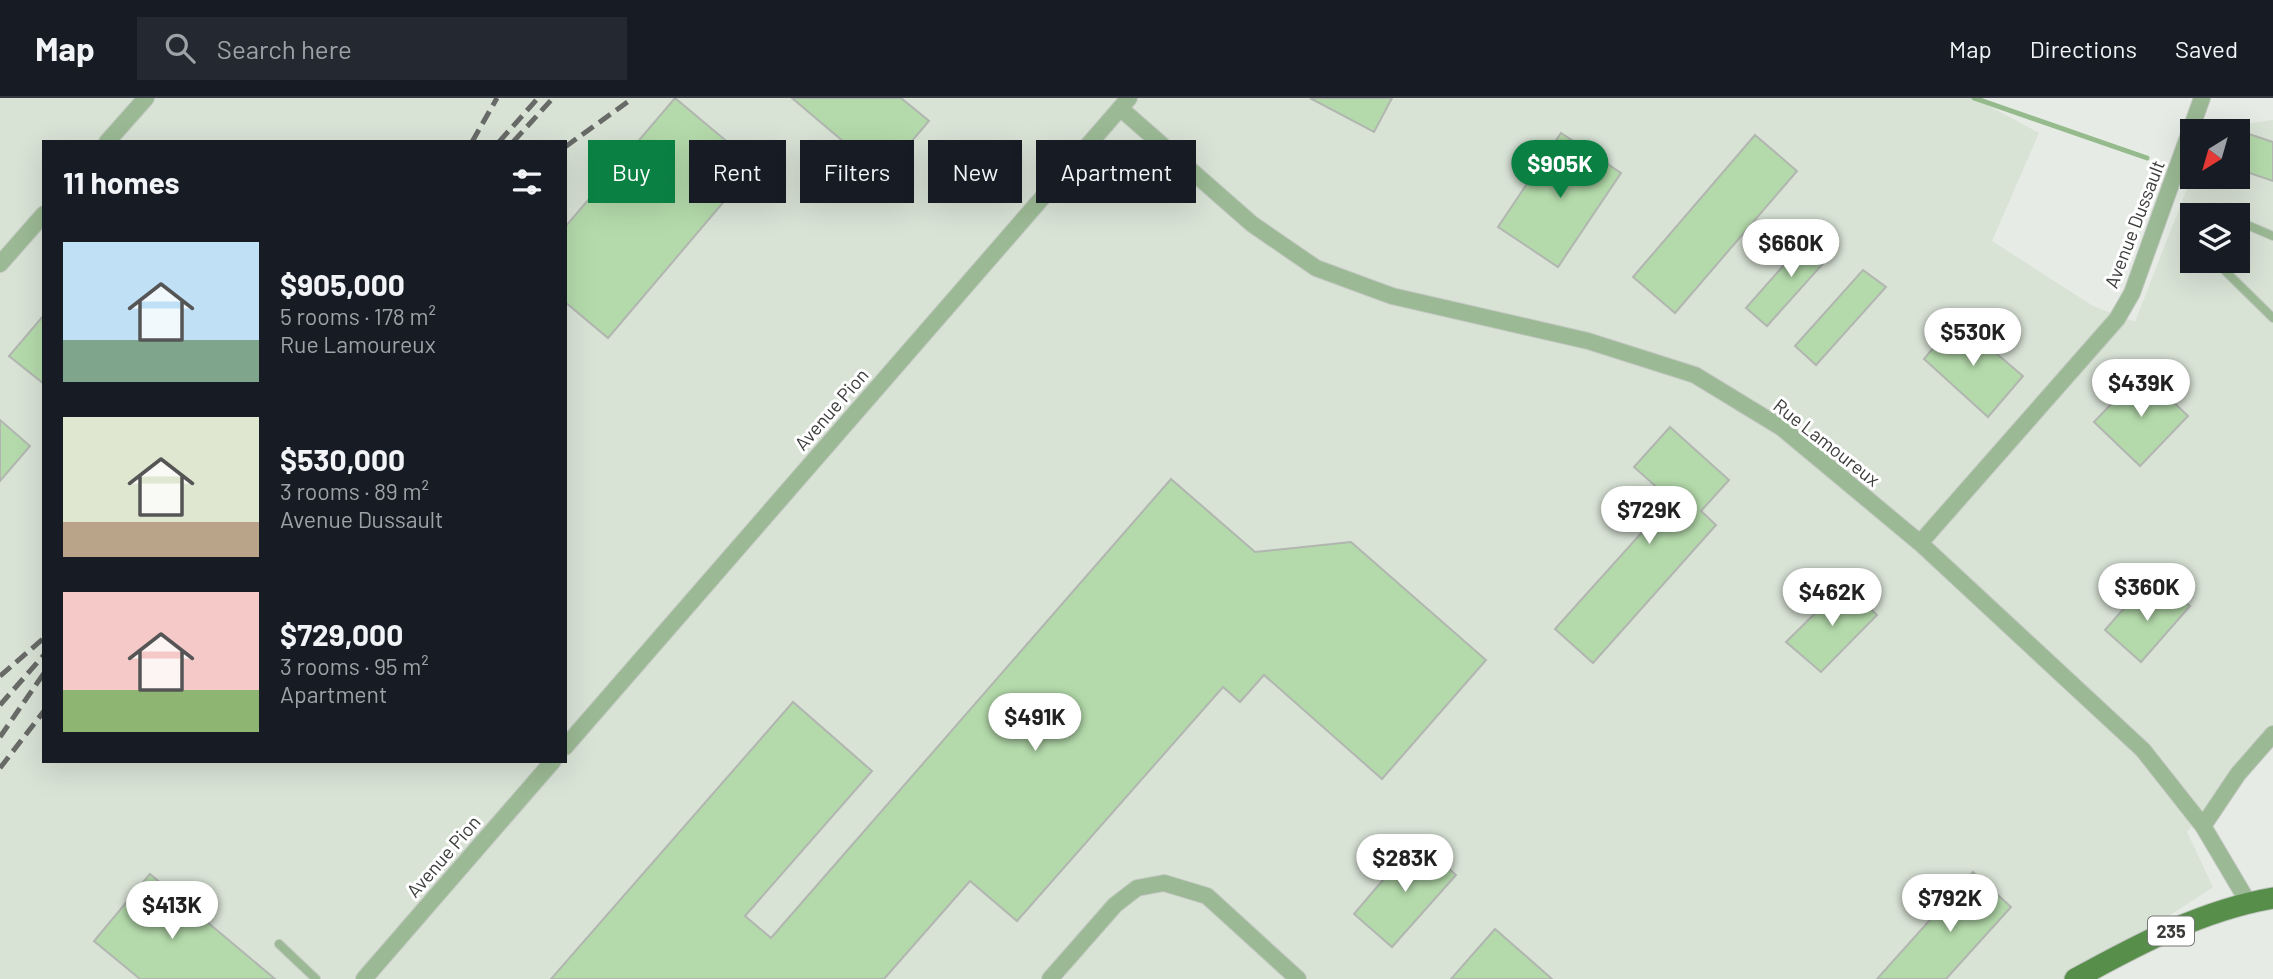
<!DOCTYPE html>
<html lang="en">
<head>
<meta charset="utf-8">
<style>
  :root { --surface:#171b24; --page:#242831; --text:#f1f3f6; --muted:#9ea1a6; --line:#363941; --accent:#0b8043 }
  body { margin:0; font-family:Barlow,sans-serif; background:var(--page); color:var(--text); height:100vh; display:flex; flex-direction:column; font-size:26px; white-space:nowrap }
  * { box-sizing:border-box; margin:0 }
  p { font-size:23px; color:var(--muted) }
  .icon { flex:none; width:38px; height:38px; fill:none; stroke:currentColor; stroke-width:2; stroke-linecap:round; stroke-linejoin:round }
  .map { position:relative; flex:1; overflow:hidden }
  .panel { position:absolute; left:42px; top:42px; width:525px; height:623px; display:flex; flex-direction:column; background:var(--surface); border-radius:0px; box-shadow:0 7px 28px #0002 }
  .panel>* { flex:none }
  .banner { position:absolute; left:588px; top:42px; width:665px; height:63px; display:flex; gap:14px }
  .needle { width:46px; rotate:217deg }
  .fabs { position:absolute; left:2180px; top:21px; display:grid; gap:14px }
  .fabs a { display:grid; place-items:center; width:70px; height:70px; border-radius:0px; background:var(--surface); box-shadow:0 7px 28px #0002; font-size:35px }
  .price { position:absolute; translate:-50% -60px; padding:0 16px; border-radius:24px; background:#fff; color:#222; font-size:23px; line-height:46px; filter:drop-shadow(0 2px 4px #0008) }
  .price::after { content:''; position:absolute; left:50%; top:42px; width:21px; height:16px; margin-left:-10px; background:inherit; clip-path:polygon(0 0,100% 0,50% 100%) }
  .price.active { background:var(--accent); color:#fff }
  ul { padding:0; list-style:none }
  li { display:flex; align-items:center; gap:21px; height:175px; padding:0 21px }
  li span { display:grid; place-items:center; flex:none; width:196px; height:140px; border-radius:0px; color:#555 }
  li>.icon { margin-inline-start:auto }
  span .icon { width:84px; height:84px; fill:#fffc; stroke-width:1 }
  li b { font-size:30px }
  h2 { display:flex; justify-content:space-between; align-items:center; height:84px; padding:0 21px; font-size:30px }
  .chip { padding:0 24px; border-radius:0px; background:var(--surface); box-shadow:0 7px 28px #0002; font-size:24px; line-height:63px }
  .chip.active { background:var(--accent); color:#fff }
  header { display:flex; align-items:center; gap:42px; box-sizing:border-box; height:98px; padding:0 35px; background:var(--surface); border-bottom:2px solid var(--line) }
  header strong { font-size:33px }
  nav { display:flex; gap:38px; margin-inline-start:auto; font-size:24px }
  .search { width:490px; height:63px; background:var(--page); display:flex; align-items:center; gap:18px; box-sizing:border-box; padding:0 24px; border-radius:0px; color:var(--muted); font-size:26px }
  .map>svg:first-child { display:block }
  .built { fill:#d8e2d5; fill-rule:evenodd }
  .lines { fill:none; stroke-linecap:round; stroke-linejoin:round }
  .stream { stroke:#95ba8c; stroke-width:5 }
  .building { fill:#b4daab; stroke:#b1b6b0; stroke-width:2 }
  .lane-casing { stroke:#c4c8c3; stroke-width:10 }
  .street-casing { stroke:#c4c8c3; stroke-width:18 }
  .primary-casing { stroke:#c4c8c3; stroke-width:23 }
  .lane { stroke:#9bb994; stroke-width:8 }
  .street { stroke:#9bb994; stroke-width:16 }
  .primary { stroke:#578e4a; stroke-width:21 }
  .rail { stroke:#676a66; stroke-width:5; stroke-dasharray:14 7; stroke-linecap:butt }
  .labels { text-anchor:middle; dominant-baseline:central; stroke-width:6; stroke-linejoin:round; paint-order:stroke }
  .shield { fill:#fff; stroke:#767775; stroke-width:2 }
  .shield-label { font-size:18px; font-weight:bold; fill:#3b3d3a }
  .street-label { font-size:19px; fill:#3b3d3a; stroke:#fff }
</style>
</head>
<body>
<header>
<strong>Map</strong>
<div class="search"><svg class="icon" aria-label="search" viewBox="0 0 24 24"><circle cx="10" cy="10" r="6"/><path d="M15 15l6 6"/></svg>Search here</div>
<nav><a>Map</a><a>Directions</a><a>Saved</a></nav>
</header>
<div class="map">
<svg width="2273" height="881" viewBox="0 0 2273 881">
  <rect width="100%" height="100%" fill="#e6ebe5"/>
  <path class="built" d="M0 0H1974L2039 35 1992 143 2093 208 2135 224 2193 75V79H2238V33L2210 31 2273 22V629L2187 734 2213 789 2073 881H0ZM44 44H565V663H44ZM2193 117H2238V163H2193Z"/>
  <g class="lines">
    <path class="stream" d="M1974 0 2147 60
      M2207 79 2217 82"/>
  </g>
  <path class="building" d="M675 0 755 67 608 240 565 204V129Z
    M792 0H901L929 23 883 77Z
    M1310 0H1392L1374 34Z
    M1561 35 1621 75 1558 169 1498 129Z
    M2249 36 2273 44V83L2238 71Z
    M1755 37 1797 73 1675 215 1633 179Z
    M1813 134 1836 151 1767 228 1746 210Z
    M1863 172 1886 189 1816 267 1795 248Z
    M44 217V286L9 258Z
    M1957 222 2023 278 1988 319 1924 261Z
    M2142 274 2188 318 2140 368 2094 324Z
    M0 322 30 348 0 383Z
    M1670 329 1729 382 1701 413 1716 427 1593 565 1555 531 1671 402 1634 369Z
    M1171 381 1255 454 1351 444 1486 562 1382 681 1264 577 1240 604 1223 589 1017 823 970 783 884 881H551L793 604 872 673 745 818 771 840Z
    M1845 486 1877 517 1821 574 1786 544Z
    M2169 489 2190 508 2141 564 2105 532 2133 500 2147 513Z
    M1417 742 1456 777 1392 849 1354 816Z
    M1973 774 2011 809 1946 881H1877Z
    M150 776 275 881H140L94 843Z
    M1495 831 1552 881H1451Z"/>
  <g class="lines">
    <g class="lane-casing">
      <path id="lane" d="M2215 117H2218
        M2238 123 2273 138
        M2215 163 2273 220
        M279 846 316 881"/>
    </g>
    <g class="street-casing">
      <path id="street" d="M1120 10 1252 126 1316 170 1392 198 1588 243 1695 277 1782 330 1920 445 2143 652 2203 728 2248 804
        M107 44 146 0
        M0 166 44 116
        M1920 445 2117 221 2132 195 2202 0
        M565 649 1129 0
        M2203 728 2238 676 2273 636
        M364 881 553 663
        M1050 881 1115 807 1137 790 1164 785 1207 798 1298 881"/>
    </g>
    <g class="primary-casing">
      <path id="primary" d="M2075 881C2137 847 2202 812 2273 800"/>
    </g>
    <use href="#lane" class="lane"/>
    <use href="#street" class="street"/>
    <use href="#primary" class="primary"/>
    <path class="rail" d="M472 44 497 0
      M499 44 538 0
      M513 44 553 0
      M565 49 633 0
      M0 578 44 540
      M0 607 44 557
      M0 639 44 575
      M0 670 44 613"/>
  </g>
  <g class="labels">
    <rect class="shield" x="2148" y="818.5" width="46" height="29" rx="5"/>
    <g class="shield-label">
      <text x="2171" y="833">235</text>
    </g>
    <g class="street-label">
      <text transform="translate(2134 126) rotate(-69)">Avenue Dussault</text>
      <text transform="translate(831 311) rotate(-49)">Avenue Pion</text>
      <text transform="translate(1827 344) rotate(38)">Rue Lamoureux</text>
      <text transform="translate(443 758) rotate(-49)">Avenue Pion</text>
    </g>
  </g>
</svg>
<div class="fabs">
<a><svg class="needle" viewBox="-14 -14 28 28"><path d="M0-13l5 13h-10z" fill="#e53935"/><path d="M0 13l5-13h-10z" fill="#9ea1a6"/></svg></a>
<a><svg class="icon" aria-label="layers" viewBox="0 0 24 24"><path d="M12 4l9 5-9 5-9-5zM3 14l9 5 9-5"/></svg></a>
</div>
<b class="price active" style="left:1560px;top:102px">$905K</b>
<b class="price" style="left:1791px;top:181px">$660K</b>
<b class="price" style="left:1973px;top:270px">$530K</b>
<b class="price" style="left:2141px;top:321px">$439K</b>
<b class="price" style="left:1649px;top:448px">$729K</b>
<b class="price" style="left:2147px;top:525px">$360K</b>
<b class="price" style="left:1832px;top:530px">$462K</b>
<b class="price" style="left:1035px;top:655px">$491K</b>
<b class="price" style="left:1405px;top:796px">$283K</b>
<b class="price" style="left:1950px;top:836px">$792K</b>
<b class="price" style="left:172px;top:843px">$413K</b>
<div class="banner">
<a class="chip active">Buy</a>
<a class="chip">Rent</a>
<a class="chip">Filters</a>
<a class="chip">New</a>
<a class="chip">Apartment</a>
</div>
<section class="panel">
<h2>11 homes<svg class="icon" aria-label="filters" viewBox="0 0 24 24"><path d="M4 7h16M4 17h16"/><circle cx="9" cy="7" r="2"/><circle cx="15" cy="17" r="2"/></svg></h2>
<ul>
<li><span style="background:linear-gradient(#bfe0f5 70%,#7fa58c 0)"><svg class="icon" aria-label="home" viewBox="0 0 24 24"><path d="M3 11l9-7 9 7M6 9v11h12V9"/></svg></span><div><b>$905,000</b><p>5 rooms · 178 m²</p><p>Rue Lamoureux</p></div></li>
<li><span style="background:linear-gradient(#dfe7d0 75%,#b9a48a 0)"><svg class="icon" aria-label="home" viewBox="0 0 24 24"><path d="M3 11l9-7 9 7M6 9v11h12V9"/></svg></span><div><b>$530,000</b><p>3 rooms · 89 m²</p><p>Avenue Dussault</p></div></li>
<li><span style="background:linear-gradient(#f6c9c9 70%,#8fb573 0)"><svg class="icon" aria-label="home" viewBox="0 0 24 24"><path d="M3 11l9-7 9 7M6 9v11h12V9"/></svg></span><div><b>$729,000</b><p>3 rooms · 95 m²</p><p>Apartment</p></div></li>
</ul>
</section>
</div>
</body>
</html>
